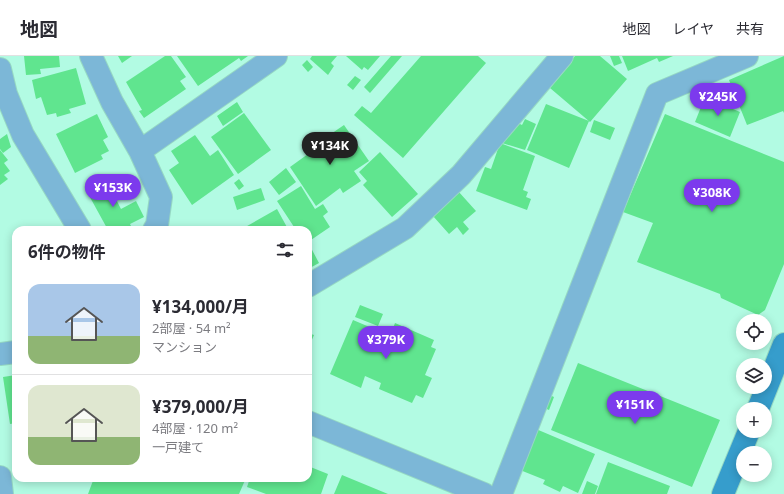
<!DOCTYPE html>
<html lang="ja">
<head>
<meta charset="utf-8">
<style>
  :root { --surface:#fff; --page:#f7f7f7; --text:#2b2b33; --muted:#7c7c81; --line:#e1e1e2; --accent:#7c3aed }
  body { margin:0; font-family:"Noto Sans","Noto Sans JP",sans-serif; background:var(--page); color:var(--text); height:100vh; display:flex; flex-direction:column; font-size:15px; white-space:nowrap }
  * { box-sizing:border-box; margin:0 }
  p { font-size:13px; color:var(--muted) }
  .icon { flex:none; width:22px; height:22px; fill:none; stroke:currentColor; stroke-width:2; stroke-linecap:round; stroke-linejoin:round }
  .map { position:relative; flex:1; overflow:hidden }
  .drawer { position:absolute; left:12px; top:170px; width:300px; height:256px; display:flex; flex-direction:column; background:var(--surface); border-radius:12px; box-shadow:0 2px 10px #0003 }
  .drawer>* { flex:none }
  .tools { position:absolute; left:736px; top:258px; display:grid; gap:8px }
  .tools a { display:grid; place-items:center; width:36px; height:36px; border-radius:50%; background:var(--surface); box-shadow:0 2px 10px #0003; font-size:20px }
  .price { position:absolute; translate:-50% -34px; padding:0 9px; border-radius:14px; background:var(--accent); color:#fff; font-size:13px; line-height:26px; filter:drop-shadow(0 1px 2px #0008) }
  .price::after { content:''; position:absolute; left:50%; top:24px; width:12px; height:9px; margin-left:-6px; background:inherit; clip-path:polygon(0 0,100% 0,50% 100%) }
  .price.selected { background:#222; color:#fff }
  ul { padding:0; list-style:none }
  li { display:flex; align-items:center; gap:12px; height:100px; padding:0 16px }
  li+li { border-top:1px solid var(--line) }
  li span { display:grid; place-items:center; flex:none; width:112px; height:80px; border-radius:12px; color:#555 }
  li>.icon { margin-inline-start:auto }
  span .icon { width:48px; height:48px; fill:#fffc; stroke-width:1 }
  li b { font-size:17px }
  h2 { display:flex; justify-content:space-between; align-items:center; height:48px; padding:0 16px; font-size:17px }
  header { display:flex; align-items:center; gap:24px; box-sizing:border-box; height:56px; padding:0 20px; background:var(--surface); border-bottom:1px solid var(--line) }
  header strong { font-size:19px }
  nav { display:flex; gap:22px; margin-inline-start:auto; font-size:14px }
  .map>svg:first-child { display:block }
  .building { fill:#60e58f }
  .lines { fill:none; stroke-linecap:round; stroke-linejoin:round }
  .street-casing { stroke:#96d8c3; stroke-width:24 }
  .secondary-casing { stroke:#96d8c3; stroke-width:24 }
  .street { stroke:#7cb7d7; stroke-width:22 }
  .secondary { stroke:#369dcc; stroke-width:22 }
</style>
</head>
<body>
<header>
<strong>地図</strong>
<nav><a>地図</a><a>レイヤ</a><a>共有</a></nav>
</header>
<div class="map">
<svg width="784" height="438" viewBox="0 0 784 438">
  <rect width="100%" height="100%" fill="#b2fbe3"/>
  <path class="building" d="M24 0H59L60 11 40 13 41 18 26 19Z
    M118 0H132L122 7Z
    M165 0H171L186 21 180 25 186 33 144 62 139 55 142 54 126 26Z
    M177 0H248L241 5 239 2 198 30Z
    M312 0H337L331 7 334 10 328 19 310 3Z
    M346 0H380L368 14 364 11 362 14Z
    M391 0H402L370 37 364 31Z
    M421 0H478L486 7 403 102 354 59 362 50 371 57Z
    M575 0H600L627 23 590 66 550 32 572 6 571 5Z
    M610 0H619L622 7 614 10Z
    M622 0H673L659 6 657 2 628 15Z
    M784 0V57L783 55 747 69 729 24Z
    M307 4 313 11 308 16 302 9Z
    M76 12 86 48 69 53 71 57 57 61 56 57 47 59 41 41 36 43 32 24Z
    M355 20 361 24 353 34 347 29Z
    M705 41 740 56 730 81 695 66Z
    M237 46 243 56 223 70 217 60Z
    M546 48 589 65 569 112 527 94Z
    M244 57 271 94 238 118 211 81Z
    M97 58 108 81 103 84 109 95 101 99 103 103 75 117 56 78Z
    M665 58 784 106V208L765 254 758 259 721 242 720 238 637 206 653 167 623 156Z
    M525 63 536 68 525 94 502 87 518 67 522 69Z
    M594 64 615 72 610 84 590 76Z
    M344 69 369 105 354 115 361 125 343 137 340 132 316 150 290 111 308 98 306 95Z
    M7 78 11 91 3 97 0 93V83Z
    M195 79 210 100 218 94 234 119 192 149 169 114 179 107 171 95Z
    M500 87 535 100 523 134 528 136 526 141 531 143 527 154 476 135 485 111 491 113Z
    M0 94 8 104 4 107 10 115 4 119 8 123 0 129Z
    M380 96 418 138 392 161 363 129 367 125 359 116Z
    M286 112 296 126 279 139 269 126Z
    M239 123 244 130 239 134 234 127Z
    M106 124 121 153 136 145 144 161 130 168 133 174H108L86 134Z
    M301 130 315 153 323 148 328 156 323 160 330 171 308 186V174H296L277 145Z
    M261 132 265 144 237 154 233 141Z
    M458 135 476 155 463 166 469 173 463 179 457 171 449 178 433 160Z
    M277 153 288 173 240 174Z
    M308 190H310L319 207 308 213Z
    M360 249 383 258 378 270 355 261Z
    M353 264 379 275 381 270 392 275 395 267 434 284 431 291 436 293 425 319 432 322 423 342 416 339 412 347 379 333 381 327 365 320 361 332 330 318Z
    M308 277 314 279 308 293Z
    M578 307 720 364 692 431 551 374Z
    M16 319V367L10 368 3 321Z
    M545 337 554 341 549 354 540 350Z
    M536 373 595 398 578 437 563 430 560 436 543 428 545 424 520 414Z
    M608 406 670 430 667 438H596Z
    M308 410 328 418 321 438H266L247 431 250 422H308Z
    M342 419 388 438H334Z
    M94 422H246L239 438H88Z
    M587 425 598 430 595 438H582Z"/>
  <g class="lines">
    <g class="street-casing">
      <path id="street" d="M91 0 112 46 140 95 161 141 157 169 154 174
        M0 13 6 38 23 79 80 174
        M140 95 276 0
        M308 230 405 172 461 119 562 0
        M0 298 16 296
        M308 366 484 438
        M0 421 2 438
        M501 438 657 38 747 0"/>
    </g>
    <g class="secondary-casing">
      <path id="secondary" d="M758 353 784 288
        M723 438 749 375"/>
    </g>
    <use href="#street" class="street"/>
    <use href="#secondary" class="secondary"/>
  </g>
</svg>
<div class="tools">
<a><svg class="icon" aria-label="locate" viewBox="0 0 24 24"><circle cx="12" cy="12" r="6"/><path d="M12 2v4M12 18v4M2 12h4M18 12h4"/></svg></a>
<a><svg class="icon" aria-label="layers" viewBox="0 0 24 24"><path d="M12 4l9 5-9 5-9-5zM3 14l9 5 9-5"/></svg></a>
<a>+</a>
<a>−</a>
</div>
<b class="price" style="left:718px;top:61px">¥245K</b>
<b class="price selected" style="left:330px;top:110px">¥134K</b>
<b class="price" style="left:113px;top:152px">¥153K</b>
<b class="price" style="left:712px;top:157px">¥308K</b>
<b class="price" style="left:386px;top:304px">¥379K</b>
<b class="price" style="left:635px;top:369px">¥151K</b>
<section class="drawer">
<h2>6件の物件<svg class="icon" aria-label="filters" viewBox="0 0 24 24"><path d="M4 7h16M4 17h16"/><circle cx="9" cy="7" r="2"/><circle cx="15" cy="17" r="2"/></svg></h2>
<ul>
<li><span style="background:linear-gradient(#a9c7e8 65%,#8fb573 0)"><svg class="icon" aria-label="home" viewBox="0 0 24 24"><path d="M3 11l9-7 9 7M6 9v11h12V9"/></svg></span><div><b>¥134,000/月</b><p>2部屋 · 54 m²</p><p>マンション</p></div></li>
<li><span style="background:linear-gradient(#dfe7d0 65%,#8fb573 0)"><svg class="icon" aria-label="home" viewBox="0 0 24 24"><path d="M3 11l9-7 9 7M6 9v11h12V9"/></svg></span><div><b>¥379,000/月</b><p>4部屋 · 120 m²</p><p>一戸建て</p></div></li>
</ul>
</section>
</div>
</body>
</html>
